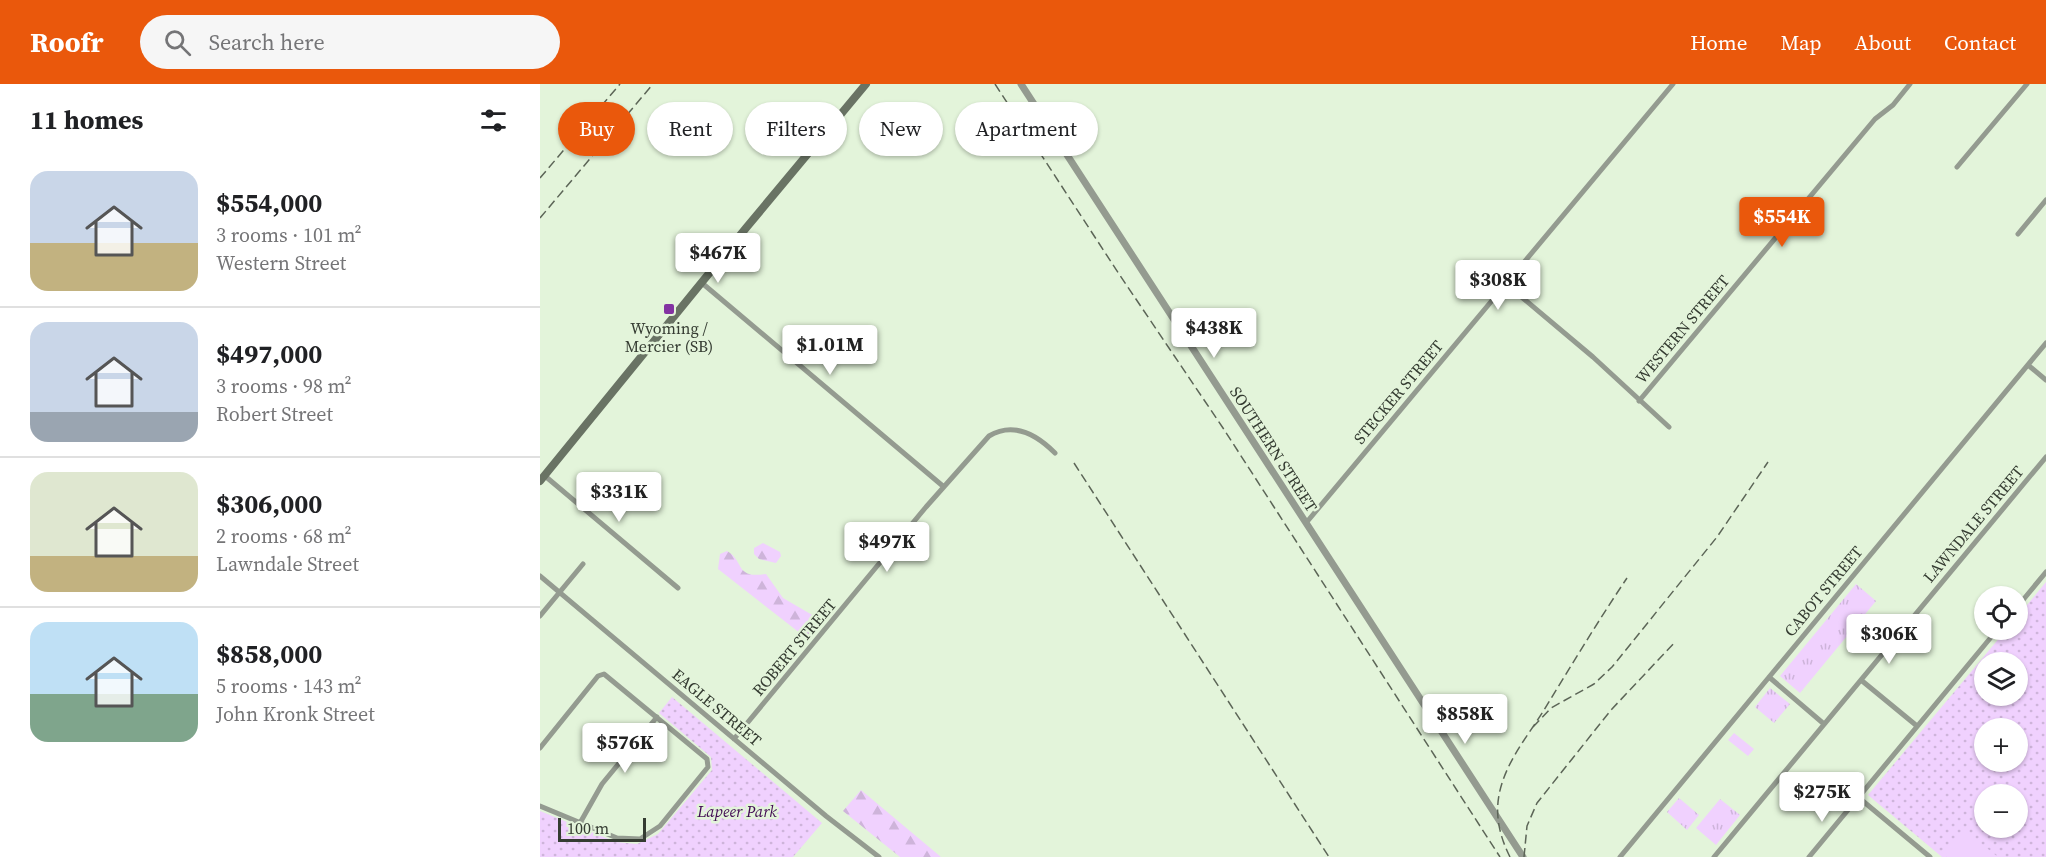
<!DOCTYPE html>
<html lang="en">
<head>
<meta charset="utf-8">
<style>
  :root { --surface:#fff; --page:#f6f6f6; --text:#202124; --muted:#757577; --line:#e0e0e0; --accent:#ea580c }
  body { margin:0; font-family:"Source Serif 4",serif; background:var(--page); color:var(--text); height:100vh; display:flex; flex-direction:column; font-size:22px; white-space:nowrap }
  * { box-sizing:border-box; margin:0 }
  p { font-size:20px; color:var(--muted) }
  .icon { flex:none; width:33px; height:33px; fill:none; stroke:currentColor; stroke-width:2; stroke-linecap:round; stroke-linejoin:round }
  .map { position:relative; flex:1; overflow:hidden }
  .side { display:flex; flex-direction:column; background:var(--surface); width:540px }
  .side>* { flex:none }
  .guide { position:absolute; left:18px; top:18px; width:570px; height:54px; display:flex; gap:12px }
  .buttons { position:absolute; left:1434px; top:502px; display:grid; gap:12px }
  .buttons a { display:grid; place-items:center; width:54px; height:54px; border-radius:50%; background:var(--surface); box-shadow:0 2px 4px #0004; font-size:30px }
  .scale { position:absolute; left:18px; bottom:15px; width:88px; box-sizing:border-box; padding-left:6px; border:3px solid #353c32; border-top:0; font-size:16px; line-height:21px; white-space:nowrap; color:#353c32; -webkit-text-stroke:4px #e3f4da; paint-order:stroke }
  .price { position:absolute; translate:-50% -51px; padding:0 14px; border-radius:6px; background:#fff; color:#222; font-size:20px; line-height:39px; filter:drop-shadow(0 2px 3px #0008) }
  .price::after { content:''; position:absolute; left:50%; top:36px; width:18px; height:14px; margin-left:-9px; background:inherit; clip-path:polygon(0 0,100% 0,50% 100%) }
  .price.current { background:var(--accent); color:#fff }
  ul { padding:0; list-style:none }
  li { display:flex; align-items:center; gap:18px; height:150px; padding:0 30px }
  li+li { border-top:2px solid var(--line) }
  li span { display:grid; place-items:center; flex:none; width:168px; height:120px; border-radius:18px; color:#555 }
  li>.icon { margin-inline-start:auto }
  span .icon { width:72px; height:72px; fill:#fffc; stroke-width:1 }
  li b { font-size:26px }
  h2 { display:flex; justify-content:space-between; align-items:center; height:72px; padding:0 30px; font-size:26px }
  .chip { padding:0 21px; border-radius:27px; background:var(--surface); box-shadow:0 2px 4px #0004; font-size:21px; line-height:54px }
  .chip.current { background:var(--accent); color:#fff }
  header { display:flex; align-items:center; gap:36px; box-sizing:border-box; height:84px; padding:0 30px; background:var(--accent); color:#fff }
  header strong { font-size:28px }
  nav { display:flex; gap:33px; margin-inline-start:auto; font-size:21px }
  .search { width:420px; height:54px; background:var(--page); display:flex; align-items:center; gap:15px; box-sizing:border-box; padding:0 21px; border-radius:33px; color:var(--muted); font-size:22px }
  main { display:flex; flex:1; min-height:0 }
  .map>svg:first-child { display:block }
  .grass { fill:url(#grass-tufts) }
  .forest { fill:url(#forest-firs) }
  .park { fill:url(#park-dots); fill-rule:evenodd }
  .pitch { fill:#f0d1fe }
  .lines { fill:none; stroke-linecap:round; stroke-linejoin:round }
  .minor { stroke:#949b90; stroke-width:5 }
  .tertiary { stroke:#949b90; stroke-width:7 }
  .secondary { stroke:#697364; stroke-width:8 }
  .rail { stroke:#5c6557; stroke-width:1.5; stroke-dasharray:9 4.5; stroke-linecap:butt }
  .poi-dot { fill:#8332a2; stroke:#e3f4da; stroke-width:2 }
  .labels { text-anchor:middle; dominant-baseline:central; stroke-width:5; stroke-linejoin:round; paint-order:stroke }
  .poi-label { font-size:16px; fill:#353c32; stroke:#e3f4da }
  .street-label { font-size:16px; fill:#353c32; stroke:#e3f4da }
  .park-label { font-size:16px; font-style:italic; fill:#400952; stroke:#e3f4da }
</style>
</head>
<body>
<header>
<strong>Roofr</strong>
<div class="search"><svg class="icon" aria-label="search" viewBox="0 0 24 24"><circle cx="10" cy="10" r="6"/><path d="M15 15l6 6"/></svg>Search here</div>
<nav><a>Home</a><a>Map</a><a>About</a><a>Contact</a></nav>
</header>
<main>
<section class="side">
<h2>11 homes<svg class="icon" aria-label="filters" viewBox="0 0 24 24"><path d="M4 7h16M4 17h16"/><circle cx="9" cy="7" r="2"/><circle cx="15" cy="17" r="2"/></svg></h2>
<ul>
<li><span style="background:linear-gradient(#c9d6e8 60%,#c2b280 0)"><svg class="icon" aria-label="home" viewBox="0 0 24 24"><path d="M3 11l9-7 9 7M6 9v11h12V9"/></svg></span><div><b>$554,000</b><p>3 rooms · 101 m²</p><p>Western Street</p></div></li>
<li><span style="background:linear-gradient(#c9d6e8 75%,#9aa5b1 0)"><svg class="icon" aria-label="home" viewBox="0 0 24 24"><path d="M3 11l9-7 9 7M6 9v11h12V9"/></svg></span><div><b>$497,000</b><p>3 rooms · 98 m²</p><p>Robert Street</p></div></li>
<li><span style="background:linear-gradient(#dfe7d0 70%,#c2b280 0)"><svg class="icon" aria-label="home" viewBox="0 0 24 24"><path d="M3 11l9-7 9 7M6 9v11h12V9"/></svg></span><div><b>$306,000</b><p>2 rooms · 68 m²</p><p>Lawndale Street</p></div></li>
<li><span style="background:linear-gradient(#bfe0f5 60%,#7fa58c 0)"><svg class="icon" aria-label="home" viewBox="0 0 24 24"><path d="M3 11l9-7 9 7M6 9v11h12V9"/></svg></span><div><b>$858,000</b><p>5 rooms · 143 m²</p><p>John Kronk Street</p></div></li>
</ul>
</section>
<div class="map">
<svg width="1506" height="773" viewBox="0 0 1506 773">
  <defs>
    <pattern id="grass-tufts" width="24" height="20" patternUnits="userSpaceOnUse" patternTransform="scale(1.5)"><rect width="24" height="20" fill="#f0d1fe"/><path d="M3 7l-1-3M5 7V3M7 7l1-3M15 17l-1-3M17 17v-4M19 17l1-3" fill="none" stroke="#ceb4da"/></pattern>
    <pattern id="forest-firs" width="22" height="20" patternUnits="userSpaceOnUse" patternTransform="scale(1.5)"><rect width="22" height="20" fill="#f0d1fe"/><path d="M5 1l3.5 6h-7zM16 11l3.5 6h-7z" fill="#ceb4da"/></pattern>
    <pattern id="park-dots" width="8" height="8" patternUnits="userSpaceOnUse" patternTransform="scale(1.5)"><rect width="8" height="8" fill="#f0d1fe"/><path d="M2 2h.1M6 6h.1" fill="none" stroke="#ceb4da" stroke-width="1.8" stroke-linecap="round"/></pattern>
  </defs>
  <rect width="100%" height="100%" fill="#e3f4da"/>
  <path class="grass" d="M1316 500 1336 517 1260 609 1240 592Z
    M1230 604 1250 620 1234 639 1215 623Z
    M1194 649 1214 665 1208 672 1188 656Z
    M1139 714 1159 731 1147 746 1127 728Z
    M1180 715 1200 731 1176 761 1156 744Z"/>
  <path class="forest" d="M223 459 240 468 241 472 236 479 219 475 214 470V464Z
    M187 467C205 477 194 495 226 490L243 514 274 532 269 544V551L265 553 178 485 180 470Z
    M321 706 401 773H360L303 727Z"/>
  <path class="park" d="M1506 498V773H1402L1328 711 1466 546H1478V532ZM1444 579H1478V612H1444ZM1444 645H1478V678H1444ZM1444 711H1478V744H1444Z
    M132 613 282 739 253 773H0V727L76 758 97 760 118 750 172 686 171 673 119 629Z"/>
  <path class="pitch" d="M1423 745 1458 773H1407L1402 770Z"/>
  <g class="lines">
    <path class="minor" d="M1417 83 1487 0
      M1478 150 1506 116
      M162 199 404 403
      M966 200 1053 273 1129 343
      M1488 281 1506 296
      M1099 317 1335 35 1353 21 1370 0
      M5 392 138 504
      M766 439 1133 0
      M0 492 286 732 339 773
      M1478 522 1506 488
      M0 532 43 480
      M1229 593 1284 640
      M1321 596 1377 642
      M194 655 386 423 449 352C474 337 497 351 515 369
      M0 664 58 592 64 590 167 675 168 683 120 742 100 755 77 754 0 722
      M1318 713 1390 773
      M40 739 62 700 117 633
      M1080 773 1506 259
      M1174 773 1506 373
      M1269 773 1457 546"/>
    <path class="tertiary" d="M481 0 983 773"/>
    <path class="secondary" d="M0 397 206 144 326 0"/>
    <path class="rail" d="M455 0 579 190 683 344 960 773
      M0 94 80 0
      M0 134 113 0
      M534 379 789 773
      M993 643 1011 624 1054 600 1072 583 1177 453 1228 378
      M970 773C960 753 955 733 959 711 965 679 987 653 1004 626 1031 582 1058 537 1087 494
      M984 773 987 742 997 719 1071 626 1136 557"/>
  </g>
  <rect class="poi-dot" x="123" y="219" width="12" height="12" rx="3"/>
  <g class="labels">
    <g class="poi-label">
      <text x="129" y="244">Wyoming /<tspan x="129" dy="18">Mercier (SB)</tspan></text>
    </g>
    <g class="street-label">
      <text transform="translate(1142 245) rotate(-50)">WESTERN STREET</text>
      <text transform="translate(858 308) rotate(-50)">STECKER STREET</text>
      <text transform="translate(734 365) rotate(57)">SOUTHERN STREET</text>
      <text transform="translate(1433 440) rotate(-50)">LAWNDALE STREET</text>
      <text transform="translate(1283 507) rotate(-50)">CABOT STREET</text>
      <text transform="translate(254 563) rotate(-50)">ROBERT STREET</text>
      <text transform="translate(177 623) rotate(40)">EAGLE STREET</text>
    </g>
    <g class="park-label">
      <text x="197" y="727">Lapeer Park</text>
    </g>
  </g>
</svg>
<div class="buttons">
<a><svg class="icon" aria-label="locate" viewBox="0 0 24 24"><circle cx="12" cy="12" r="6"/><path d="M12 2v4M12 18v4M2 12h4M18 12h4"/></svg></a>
<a><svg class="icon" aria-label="layers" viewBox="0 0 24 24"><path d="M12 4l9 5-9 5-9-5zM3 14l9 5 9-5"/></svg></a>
<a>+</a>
<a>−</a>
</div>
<div class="scale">100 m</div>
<b class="price current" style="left:1242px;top:164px">$554K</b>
<b class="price" style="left:178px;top:200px">$467K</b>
<b class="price" style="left:958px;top:227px">$308K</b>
<b class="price" style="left:674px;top:275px">$438K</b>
<b class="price" style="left:290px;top:292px">$1.01M</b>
<b class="price" style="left:79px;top:439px">$331K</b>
<b class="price" style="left:347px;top:489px">$497K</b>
<b class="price" style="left:1349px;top:581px">$306K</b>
<b class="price" style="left:925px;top:661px">$858K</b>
<b class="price" style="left:85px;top:690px">$576K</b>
<b class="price" style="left:1282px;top:739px">$275K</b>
<div class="guide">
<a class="chip current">Buy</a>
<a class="chip">Rent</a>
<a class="chip">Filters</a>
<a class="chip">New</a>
<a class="chip">Apartment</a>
</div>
</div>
</main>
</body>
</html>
